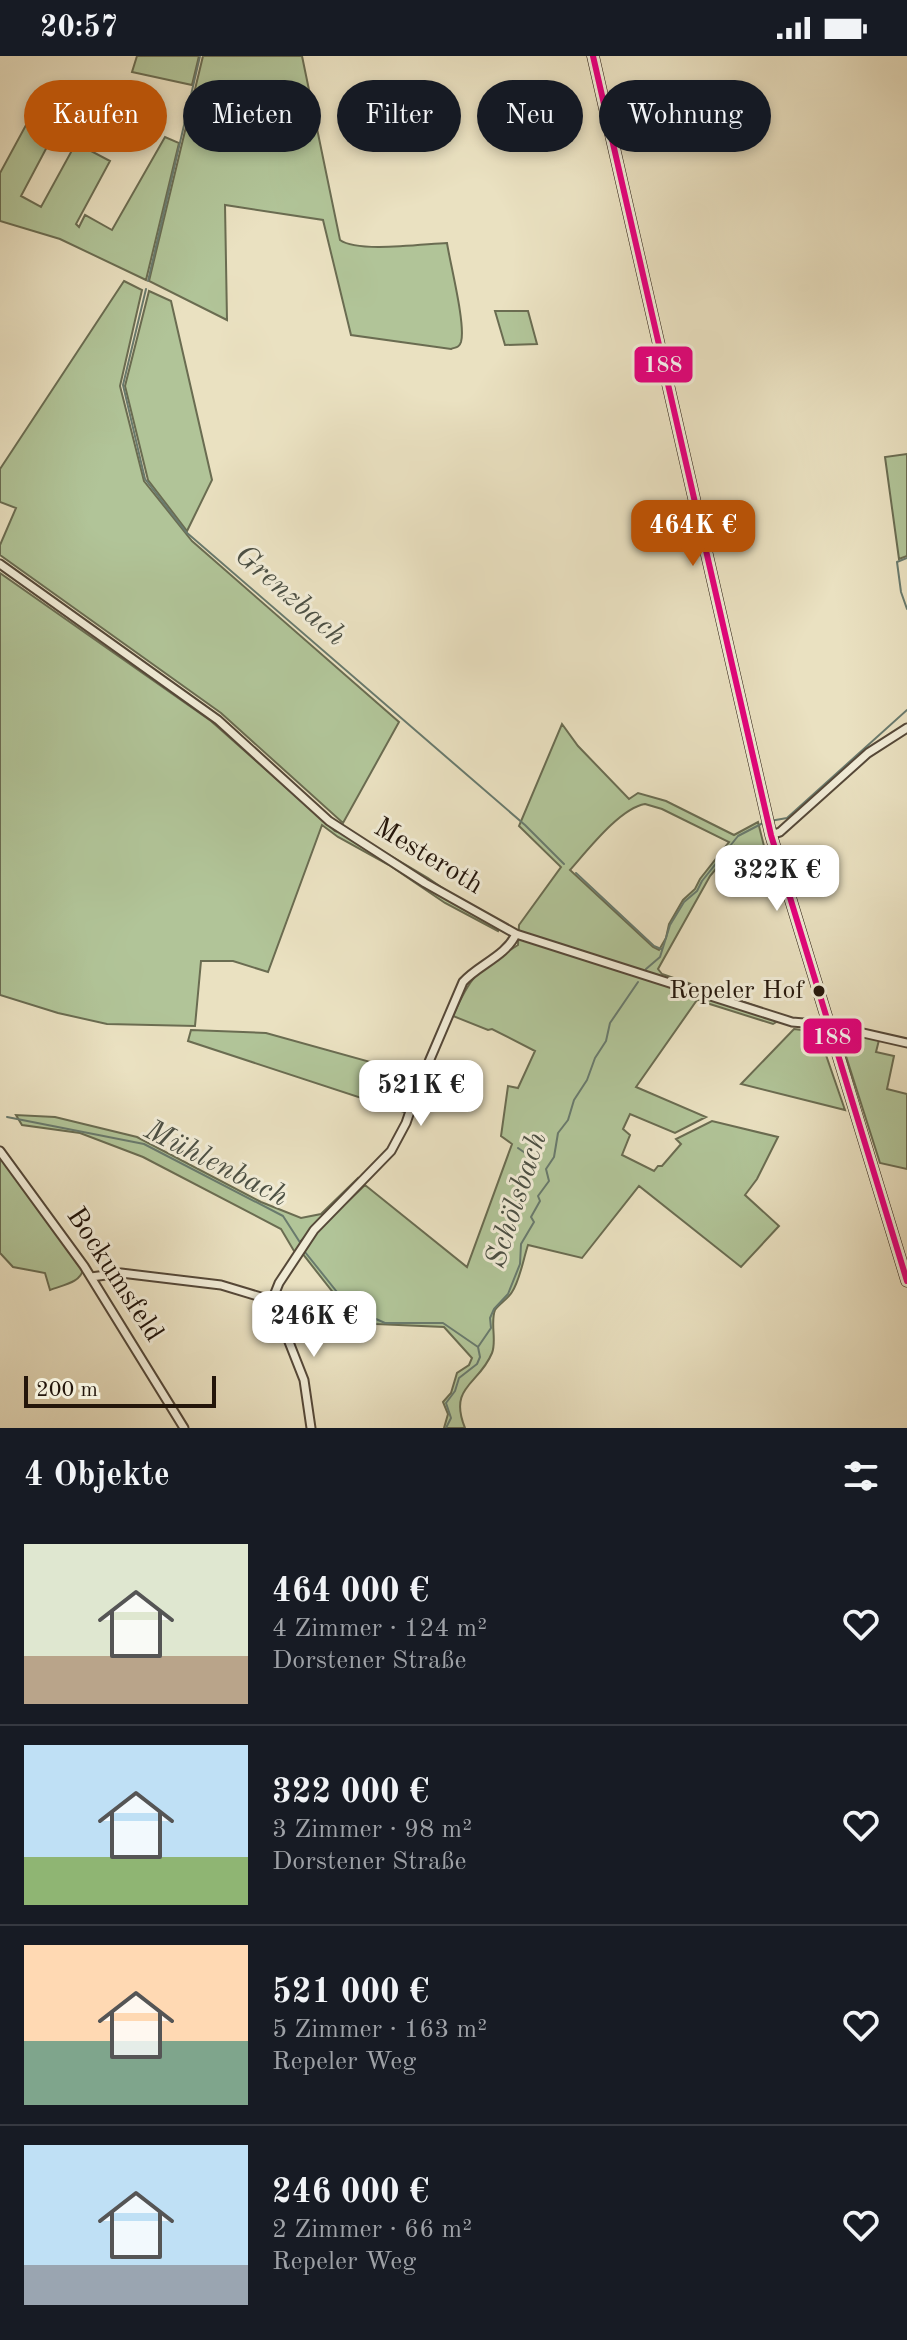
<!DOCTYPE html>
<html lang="de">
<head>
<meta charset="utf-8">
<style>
  :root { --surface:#171b24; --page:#20242c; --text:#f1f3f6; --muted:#9ea1a6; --line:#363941; --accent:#b45309 }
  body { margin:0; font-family:"Old Standard TT",serif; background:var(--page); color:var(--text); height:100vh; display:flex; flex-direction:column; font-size:30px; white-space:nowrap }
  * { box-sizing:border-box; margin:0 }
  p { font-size:26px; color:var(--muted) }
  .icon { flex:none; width:44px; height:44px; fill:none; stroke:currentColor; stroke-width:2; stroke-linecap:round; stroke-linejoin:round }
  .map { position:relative; height:1372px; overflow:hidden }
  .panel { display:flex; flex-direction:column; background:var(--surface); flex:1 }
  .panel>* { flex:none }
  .hud { position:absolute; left:24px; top:24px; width:860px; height:72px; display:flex; gap:16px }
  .scale { position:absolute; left:24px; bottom:20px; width:192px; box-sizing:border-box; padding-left:8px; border:4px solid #23150a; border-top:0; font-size:22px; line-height:28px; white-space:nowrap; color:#23150a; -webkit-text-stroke:6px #f1ecd7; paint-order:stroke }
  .price { position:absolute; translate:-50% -68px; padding:0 18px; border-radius:16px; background:#fff; color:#222; font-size:26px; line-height:52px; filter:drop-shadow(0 2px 4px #0008) }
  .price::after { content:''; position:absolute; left:50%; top:48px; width:24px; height:18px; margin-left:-12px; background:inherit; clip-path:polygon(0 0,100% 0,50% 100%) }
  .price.current { background:var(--accent); color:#fff }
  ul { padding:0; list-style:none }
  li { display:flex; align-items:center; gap:24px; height:200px; padding:0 24px }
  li+li { border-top:2px solid var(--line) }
  li span { display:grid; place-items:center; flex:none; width:224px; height:160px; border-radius:0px; color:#555 }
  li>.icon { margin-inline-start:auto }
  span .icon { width:96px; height:96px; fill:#fffc; stroke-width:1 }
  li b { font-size:34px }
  h2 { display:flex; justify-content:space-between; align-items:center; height:96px; padding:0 24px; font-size:34px }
  .pill { padding:0 28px; border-radius:36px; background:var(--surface); box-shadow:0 4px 12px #0003; font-size:28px; line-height:72px }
  .pill.current { background:var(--accent); color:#fff }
  .status { display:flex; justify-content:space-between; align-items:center; height:56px; padding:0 40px; background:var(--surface); direction:ltr }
  .status svg { height:22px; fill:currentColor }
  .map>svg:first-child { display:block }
  .green { fill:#b1c498; stroke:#6a6c51; stroke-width:2; fill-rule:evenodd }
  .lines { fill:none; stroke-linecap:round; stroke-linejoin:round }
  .stream { stroke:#697a6d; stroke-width:2 }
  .minor-casing { stroke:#554838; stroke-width:11 }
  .major-casing { stroke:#23150a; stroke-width:13 }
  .minor { stroke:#f1ecd7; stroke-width:7 }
  .major { stroke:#eae1c1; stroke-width:9 }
  .bus-1-casing { stroke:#f1ecd7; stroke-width:12 }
  .bus-1 { stroke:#e5007d; stroke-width:6 }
  .bus-dot { fill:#23150a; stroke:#f1ecd7; stroke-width:3 }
  .labels { text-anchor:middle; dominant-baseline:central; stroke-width:6; stroke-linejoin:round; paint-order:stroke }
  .bus-label { font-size:26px; fill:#23150a; stroke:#f1ecd7; text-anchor:end }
  .street-label { font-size:28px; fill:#23150a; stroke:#f1ecd7 }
  .water-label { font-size:30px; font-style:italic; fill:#4c5044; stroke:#f1ecd7 }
  .line-badge { stroke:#f1ecd7; stroke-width:3 }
  .badge-label { font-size:22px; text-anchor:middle; font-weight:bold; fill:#fff }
</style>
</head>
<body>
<div class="status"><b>20:57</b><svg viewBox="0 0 49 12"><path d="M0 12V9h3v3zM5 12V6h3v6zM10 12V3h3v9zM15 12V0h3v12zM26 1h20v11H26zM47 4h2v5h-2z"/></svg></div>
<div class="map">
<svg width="907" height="1372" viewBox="0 0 907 1372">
  <rect width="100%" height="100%" fill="#eae1c1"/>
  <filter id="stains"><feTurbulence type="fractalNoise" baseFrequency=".0025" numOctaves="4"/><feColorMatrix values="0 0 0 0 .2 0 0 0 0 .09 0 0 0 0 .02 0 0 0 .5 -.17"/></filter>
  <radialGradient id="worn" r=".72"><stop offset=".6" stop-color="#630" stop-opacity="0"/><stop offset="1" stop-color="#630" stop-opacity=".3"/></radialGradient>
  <path class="green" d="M137 0H199L192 29 132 16Z
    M203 0H302L340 184C358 197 423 188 447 187 450 207 466 269 461 286 459 292 456 291 451 293L351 279 323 164 225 149 227 264 149 225Z
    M26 69 48 81V89L21 140 41 151 76 87 110 105 76 168 79 171 85 159 112 174 165 81 179 87 146 224 60 183 0 165V117Z
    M124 225 142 234 120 330 144 425 192 485 399 666 343 767 221 657 0 499V489L16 452 0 446V413Z
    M149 235 171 245 212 424 187 475 148 424 125 330Z
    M495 255H528L537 288 505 289Z
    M907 398V500L899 503 885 401Z
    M0 517 211 665 335 775 362 783 428 822 486 862 502 866 498 875 445 847 389 809 338 781 322 769 268 916 233 905H201L195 970 107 968 58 957 0 939Z
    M562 668 578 690 629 743 638 737 666 745 734 779 758 766 765 794 751 795 735 790 710 820 658 913 662 918 758 951 778 965 773 968 697 944 636 1031 706 1061 675 1077 630 1058 623 1073 630 1079 622 1099 654 1115 658 1110H662L681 1088 676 1083 712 1065 778 1081 757 1123 745 1139 779 1170 741 1211 639 1130 582 1202 528 1189C523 1204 520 1224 512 1236 508 1243 499 1248 495 1254 490 1267 497 1285 492 1297 479 1329 448 1330 465 1372H444L448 1358 443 1346 451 1337 457 1317 469 1309 472 1302 444 1271 376 1268 350 1258 302 1197 294 1195 281 1173 143 1101 80 1077 22 1069 16 1059 55 1061 137 1081 261 1146 301 1162 321 1158 358 1122 360 1125 301 1185 305 1192 317 1175 365 1129 467 1211 512 1088 501 1080 508 1030 518 1032 535 995 492 973 488 974 453 960C472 916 479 914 518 889L519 869 561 811 519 770ZM645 748 662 753 729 786 700 823 695 833 683 844 669 868 666 882 659 894 653 891 570 814C587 795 620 752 645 748Z
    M794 973 818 976 845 1054 741 1028Z
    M191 974 266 977 410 1017 413 1024 404 1056 188 985Z
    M838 975 879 984 876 996 894 1000 887 1033 907 1038V1113L880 1107Z
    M0 1098 83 1213C81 1227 62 1229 50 1234L45 1217 13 1211 0 1197Z"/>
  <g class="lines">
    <path class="stream" d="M148 225 200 0
      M146 233 123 329 145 423 186 476 525 769 564 808
      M907 502 897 506 901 536 907 553
      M770 765 787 762 907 654
      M576 817 654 890 661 893
      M646 913 660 901 670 869 684 846 697 835 702 825 738 780 763 767
      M7 1061 144 1088 283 1160 301 1188
      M518 1092 538 1106
      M305 1196 349 1251 385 1267H443L478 1291
      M446 1372 451 1362 446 1347 455 1335 459 1322 477 1308 480 1301 478 1291 491 1272 490 1262 494 1253 508 1238 520 1208 521 1188 534 1166 531 1161 540 1145 538 1140 549 1125 546 1113 554 1101 558 1077 568 1064 574 1044 587 1024 595 1002 606 985 610 967 638 926"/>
    <g class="minor-casing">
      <path id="minor" d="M0 508 218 664 329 765 425 827 516 878 792 966 828 969 907 987
        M771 779 780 776 868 697 907 672
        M0 1095 84 1210 184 1372
        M91 1221 121 1217 221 1229 274 1245
        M311 1372 304 1324 276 1253 274 1245 275 1237 279 1227 314 1174 391 1095 406 1067 419 1029 463 926C478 909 506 900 516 878"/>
    </g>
    <g class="major-casing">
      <path id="major" d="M593 0 771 779 907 1225"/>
    </g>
    <use href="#minor" class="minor"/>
    <use href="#major" class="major"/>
    <g class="bus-1-casing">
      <path id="bus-1" d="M593 0 771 779 907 1225"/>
    </g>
    <use href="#bus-1" class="bus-1"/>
  </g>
  <circle class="bus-dot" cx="819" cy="935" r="7"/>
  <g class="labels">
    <g class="bus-label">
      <text x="804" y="935">Repeler Hof</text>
    </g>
    <g class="street-label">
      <text transform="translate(428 801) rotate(31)">Mesteroth</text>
      <text transform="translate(114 1219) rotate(57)">Bockumsfeld</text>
    </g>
    <g class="water-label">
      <text transform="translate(290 540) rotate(41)">Grenzbach</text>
      <text transform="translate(216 1108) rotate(27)">Mühlenbach</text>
      <text transform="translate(517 1144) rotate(-72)">Schölsbach</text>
    </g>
  </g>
  <g class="line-badge">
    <rect x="633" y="289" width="61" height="39" rx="8" fill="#e5007d"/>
    <rect x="802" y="961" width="61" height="38" rx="8" fill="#e5007d"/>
  </g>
  <g class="badge-label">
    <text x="663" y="316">188</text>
    <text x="832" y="988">188</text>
  </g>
  <rect width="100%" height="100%" filter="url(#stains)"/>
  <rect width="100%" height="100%" fill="url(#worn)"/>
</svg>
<div class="scale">200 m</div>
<b class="price current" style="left:693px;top:512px">464K €</b>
<b class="price" style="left:777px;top:857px">322K €</b>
<b class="price" style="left:421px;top:1072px">521K €</b>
<b class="price" style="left:314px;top:1303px">246K €</b>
<div class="hud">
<a class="pill current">Kaufen</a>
<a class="pill">Mieten</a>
<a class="pill">Filter</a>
<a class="pill">Neu</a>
<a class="pill">Wohnung</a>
</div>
</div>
<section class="panel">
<h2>4 Objekte<svg class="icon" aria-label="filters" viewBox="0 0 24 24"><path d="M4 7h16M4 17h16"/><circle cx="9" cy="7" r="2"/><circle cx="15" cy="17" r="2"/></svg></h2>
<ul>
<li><span style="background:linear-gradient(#dfe7d0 70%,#b9a48a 0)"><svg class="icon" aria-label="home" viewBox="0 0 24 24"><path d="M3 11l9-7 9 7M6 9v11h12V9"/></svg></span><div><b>464 000 €</b><p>4 Zimmer · 124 m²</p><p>Dorstener Straße</p></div><svg class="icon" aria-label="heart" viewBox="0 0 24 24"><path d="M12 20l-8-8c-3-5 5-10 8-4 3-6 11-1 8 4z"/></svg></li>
<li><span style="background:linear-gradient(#bfe0f5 70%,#8fb573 0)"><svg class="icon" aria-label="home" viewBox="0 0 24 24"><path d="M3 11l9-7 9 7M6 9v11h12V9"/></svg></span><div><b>322 000 €</b><p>3 Zimmer · 98 m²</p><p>Dorstener Straße</p></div><svg class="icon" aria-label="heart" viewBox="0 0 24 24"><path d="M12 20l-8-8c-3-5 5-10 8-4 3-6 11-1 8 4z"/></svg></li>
<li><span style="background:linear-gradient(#ffd9b3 60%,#7fa58c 0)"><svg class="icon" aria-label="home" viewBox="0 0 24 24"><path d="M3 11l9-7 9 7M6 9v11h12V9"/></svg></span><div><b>521 000 €</b><p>5 Zimmer · 163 m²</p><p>Repeler Weg</p></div><svg class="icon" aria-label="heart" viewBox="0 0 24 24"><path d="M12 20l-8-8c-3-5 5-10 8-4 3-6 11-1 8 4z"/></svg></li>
<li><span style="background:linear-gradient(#bfe0f5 75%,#9aa5b1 0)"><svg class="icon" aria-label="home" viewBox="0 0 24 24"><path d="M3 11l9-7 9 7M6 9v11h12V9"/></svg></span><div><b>246 000 €</b><p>2 Zimmer · 66 m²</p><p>Repeler Weg</p></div><svg class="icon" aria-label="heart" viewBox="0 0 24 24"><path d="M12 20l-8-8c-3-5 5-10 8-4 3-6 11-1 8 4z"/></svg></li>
</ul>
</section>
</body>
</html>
